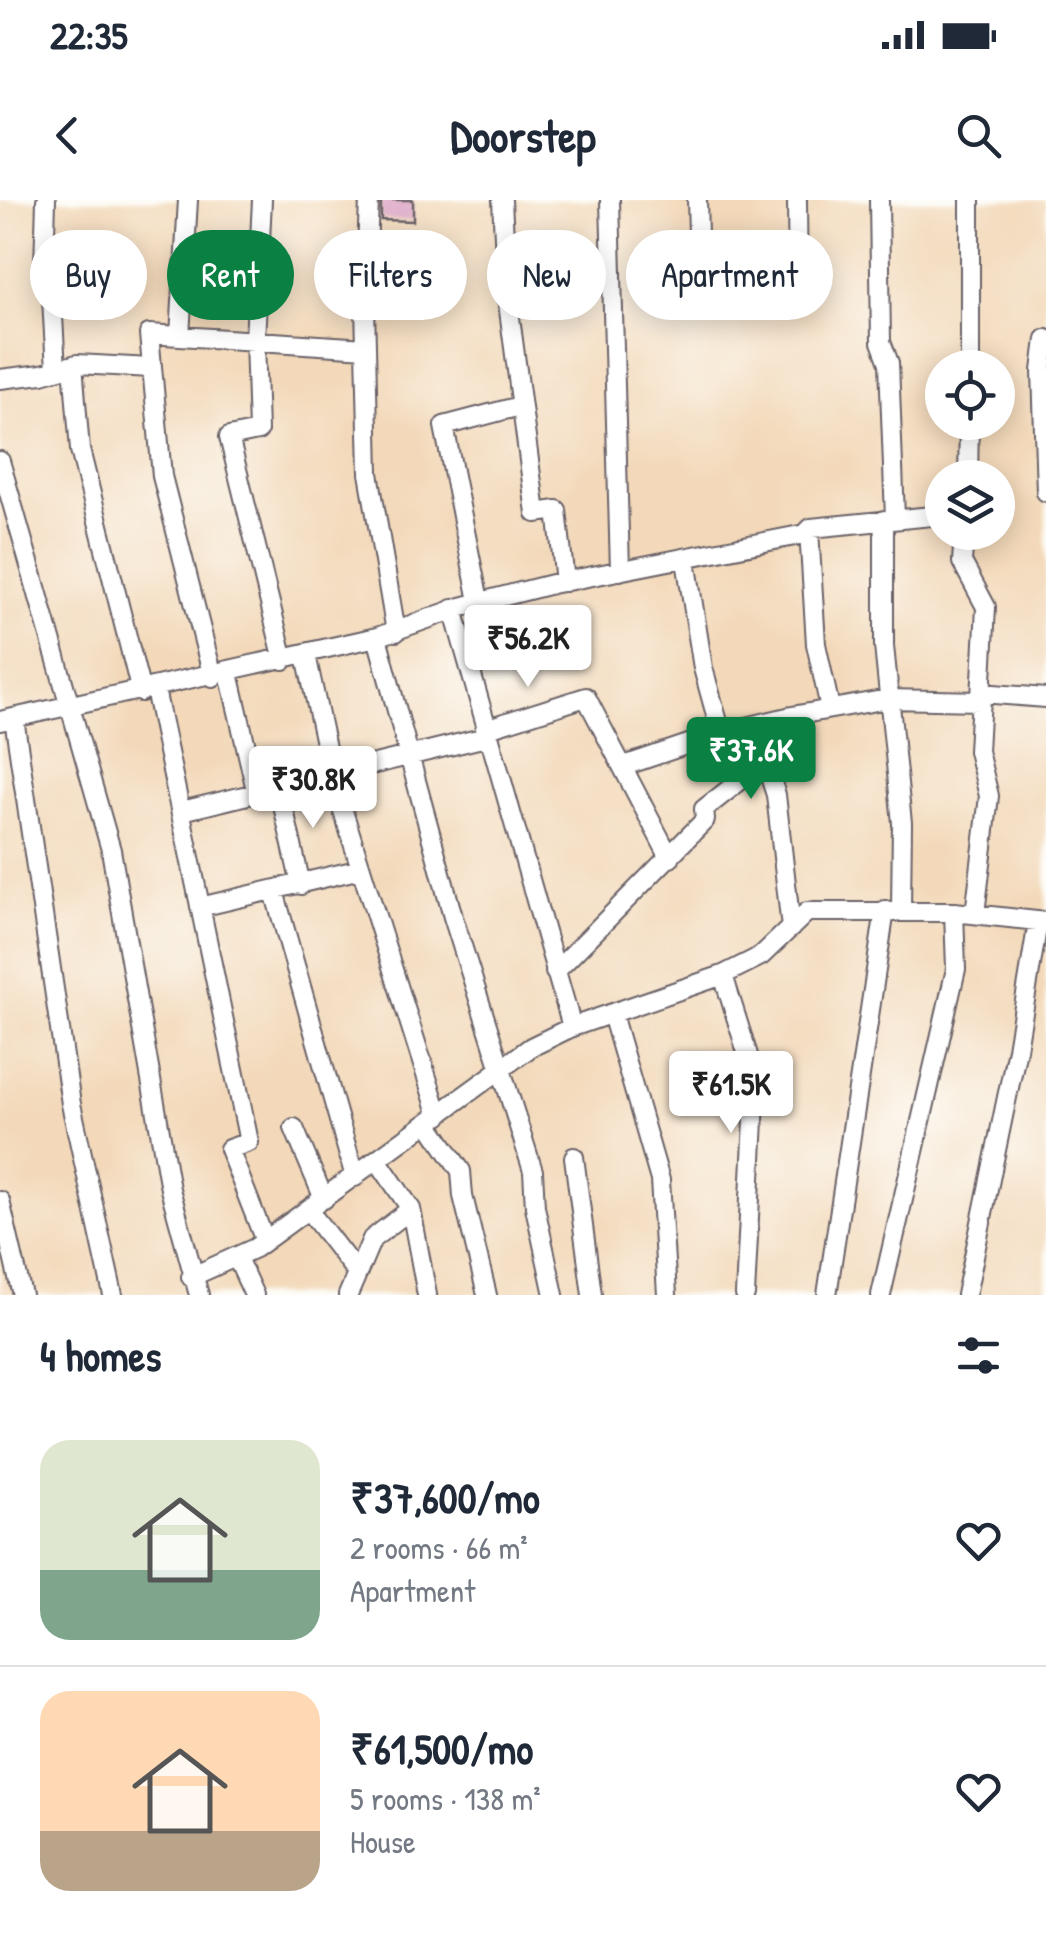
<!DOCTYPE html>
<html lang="en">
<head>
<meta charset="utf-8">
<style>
  :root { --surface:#fff; --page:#f2f2f3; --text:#1f2937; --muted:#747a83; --line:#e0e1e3; --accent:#0b8043 }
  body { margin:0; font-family:"Patrick Hand",sans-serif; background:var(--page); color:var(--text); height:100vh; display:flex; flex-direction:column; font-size:38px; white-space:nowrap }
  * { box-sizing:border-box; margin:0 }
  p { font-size:32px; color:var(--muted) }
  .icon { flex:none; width:55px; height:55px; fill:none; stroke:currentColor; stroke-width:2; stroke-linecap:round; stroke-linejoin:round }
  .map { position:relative; height:1095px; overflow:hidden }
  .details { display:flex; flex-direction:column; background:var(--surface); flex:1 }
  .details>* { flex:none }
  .guide { position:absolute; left:30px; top:30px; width:988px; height:90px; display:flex; gap:20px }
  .controls { position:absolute; left:925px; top:150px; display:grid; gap:20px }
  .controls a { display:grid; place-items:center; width:90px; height:90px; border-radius:50%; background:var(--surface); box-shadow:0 5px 25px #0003; font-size:50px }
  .price { position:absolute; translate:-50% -85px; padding:0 22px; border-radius:10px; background:#fff; color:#222; font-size:32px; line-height:65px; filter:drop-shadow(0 2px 5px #0008) }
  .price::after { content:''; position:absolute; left:50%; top:60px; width:30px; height:22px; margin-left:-15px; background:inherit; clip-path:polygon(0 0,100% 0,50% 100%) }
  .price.current { background:var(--accent); color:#fff }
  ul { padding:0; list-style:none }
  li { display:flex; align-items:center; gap:30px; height:250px; padding:0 40px }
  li+li { border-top:2px solid var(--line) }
  li span { display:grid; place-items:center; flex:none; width:280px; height:200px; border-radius:30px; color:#555 }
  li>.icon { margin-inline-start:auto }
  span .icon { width:120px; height:120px; fill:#fffc; stroke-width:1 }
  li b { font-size:42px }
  h2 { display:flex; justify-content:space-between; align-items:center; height:120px; padding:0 40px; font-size:42px }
  .chip { padding:0 35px; border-radius:45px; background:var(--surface); box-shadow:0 5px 25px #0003; font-size:35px; line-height:90px }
  .chip.current { background:var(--accent); color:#fff }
  .status { display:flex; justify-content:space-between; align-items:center; height:70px; padding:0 50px; background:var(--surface); direction:ltr }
  .status svg { height:28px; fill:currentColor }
  header { display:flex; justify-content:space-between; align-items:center; height:130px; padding:0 40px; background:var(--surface); font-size:45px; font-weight:700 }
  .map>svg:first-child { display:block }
  .building { fill:#dba3c5 }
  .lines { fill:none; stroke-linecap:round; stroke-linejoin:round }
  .minor-casing { stroke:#6b6267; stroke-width:22 }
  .minor { stroke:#fff; stroke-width:18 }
</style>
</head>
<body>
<div class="status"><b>22:35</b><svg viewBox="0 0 49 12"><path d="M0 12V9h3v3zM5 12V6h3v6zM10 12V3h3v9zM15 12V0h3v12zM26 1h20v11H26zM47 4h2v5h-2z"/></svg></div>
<header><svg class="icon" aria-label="back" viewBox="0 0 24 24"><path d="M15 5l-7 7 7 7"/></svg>Doorstep<svg class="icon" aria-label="search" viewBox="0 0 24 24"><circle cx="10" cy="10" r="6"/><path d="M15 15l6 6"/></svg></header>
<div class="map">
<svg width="1046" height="1095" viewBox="0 0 1046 1095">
  <rect width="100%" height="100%" fill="#fdfcf7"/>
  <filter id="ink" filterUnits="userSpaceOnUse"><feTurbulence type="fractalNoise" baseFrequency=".01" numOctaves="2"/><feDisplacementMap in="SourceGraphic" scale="20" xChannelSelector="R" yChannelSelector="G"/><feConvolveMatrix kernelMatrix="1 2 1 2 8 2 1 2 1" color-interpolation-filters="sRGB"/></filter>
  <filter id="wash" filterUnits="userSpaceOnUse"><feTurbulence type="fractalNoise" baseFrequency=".0048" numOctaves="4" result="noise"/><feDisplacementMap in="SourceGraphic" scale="40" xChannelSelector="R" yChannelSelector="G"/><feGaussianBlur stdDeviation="2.25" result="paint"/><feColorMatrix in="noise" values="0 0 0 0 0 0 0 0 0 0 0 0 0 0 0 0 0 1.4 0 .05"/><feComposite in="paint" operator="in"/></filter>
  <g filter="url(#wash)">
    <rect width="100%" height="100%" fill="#f3d9ba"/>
    <g id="blocks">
      <path class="building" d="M381 0H413V21L381 20Z"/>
    </g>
  </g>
  <g filter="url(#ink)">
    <use href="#blocks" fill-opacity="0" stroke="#6b6267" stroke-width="2.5"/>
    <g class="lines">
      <g class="minor-casing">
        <path id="minor" d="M46 0 44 66 51 80 56 170
          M262 0 255 140 258 231 229 237 284 460
          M369 0 365 105 369 273 396 432
          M502 0 507 95 536 313 557 310 565 382
          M610 0 620 371
          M697 0 699 67
          M797 0 798 97
          M879 0 881 142 889 163 895 318
          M970 0V168
          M180 136 188 0
          M1046 139 1042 171 1046 292
          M73 165 80 250 141 492
          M0 179 42 174 77 164 151 168
          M0 261 111 650 170 989 199 1095
          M968 278 969 222
          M884 320V446L902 623 901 710
          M809 330 816 444 830 508
          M964 332 962 362 986 407 978 551 989 596 975 714
          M686 360 703 468 721 533
          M479 401 444 226 520 206
          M453 409 572 827
          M377 437 453 717 533 971 535 1007 554 1095
          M306 455 332 576 439 916
          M229 473 257 594
          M213 477 162 276 149 134 366 148
          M155 489 249 942 229 949 265 1041
          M981 493 1046 498
          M14 518 71 904 113 1095
          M0 521 377 437 461 407 552 384 805 334 811 328 942 315
          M485 529 586 497 670 658
          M765 561 776 595 791 728
          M624 566 721 533 792 516
          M279 588 301 685
          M182 611 486 537
          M274 691 355 977
          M200 707 361 669
          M555 772 705 620 704 609 765 561 792 516 888 499 981 501
          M723 775 756 881 745 1095
          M612 814 660 980 667 1095
          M429 924 461 971 463 996 487 1095
          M294 928 324 999
          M574 957 592 1095
          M378 961 411 1009 427 1095
          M0 1001 22 1095
          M309 1011 357 1073
          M237 1058 254 1095
          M191 1077 255 1048 531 847 572 827 723 775 761 756 807 712H954L1046 722
          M348 1095 372 1039 411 1009
          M827 1095 885 710
          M881 1095 956 769 954 712
          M966 1095 1017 849 1038 722"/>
      </g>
      <use href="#minor" class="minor"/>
    </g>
  </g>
</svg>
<div class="controls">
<a><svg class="icon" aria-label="locate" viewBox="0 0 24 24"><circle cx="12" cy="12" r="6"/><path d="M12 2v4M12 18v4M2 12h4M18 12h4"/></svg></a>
<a><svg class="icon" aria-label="layers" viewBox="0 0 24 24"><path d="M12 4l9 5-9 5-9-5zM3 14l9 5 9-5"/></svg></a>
</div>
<b class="price" style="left:528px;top:490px">₹56.2K</b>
<b class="price current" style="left:751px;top:602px">₹37.6K</b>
<b class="price" style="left:313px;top:631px">₹30.8K</b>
<b class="price" style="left:731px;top:936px">₹61.5K</b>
<div class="guide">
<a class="chip">Buy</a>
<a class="chip current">Rent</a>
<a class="chip">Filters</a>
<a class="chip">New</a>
<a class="chip">Apartment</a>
</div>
</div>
<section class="details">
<h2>4 homes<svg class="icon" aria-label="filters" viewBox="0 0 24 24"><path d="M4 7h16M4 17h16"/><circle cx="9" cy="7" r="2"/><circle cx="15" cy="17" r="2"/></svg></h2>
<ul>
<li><span style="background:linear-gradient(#dfe7d0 65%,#7fa58c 0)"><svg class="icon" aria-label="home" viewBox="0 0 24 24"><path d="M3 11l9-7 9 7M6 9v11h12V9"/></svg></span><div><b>₹37,600/mo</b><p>2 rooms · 66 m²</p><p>Apartment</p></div><svg class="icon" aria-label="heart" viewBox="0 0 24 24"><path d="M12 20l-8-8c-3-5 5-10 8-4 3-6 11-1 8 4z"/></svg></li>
<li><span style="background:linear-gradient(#ffd9b3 70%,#b9a48a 0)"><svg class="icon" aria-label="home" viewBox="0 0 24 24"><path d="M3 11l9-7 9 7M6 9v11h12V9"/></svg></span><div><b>₹61,500/mo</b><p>5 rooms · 138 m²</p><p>House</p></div><svg class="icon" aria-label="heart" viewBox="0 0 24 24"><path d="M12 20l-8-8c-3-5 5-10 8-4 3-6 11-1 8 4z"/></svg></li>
</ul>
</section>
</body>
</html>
